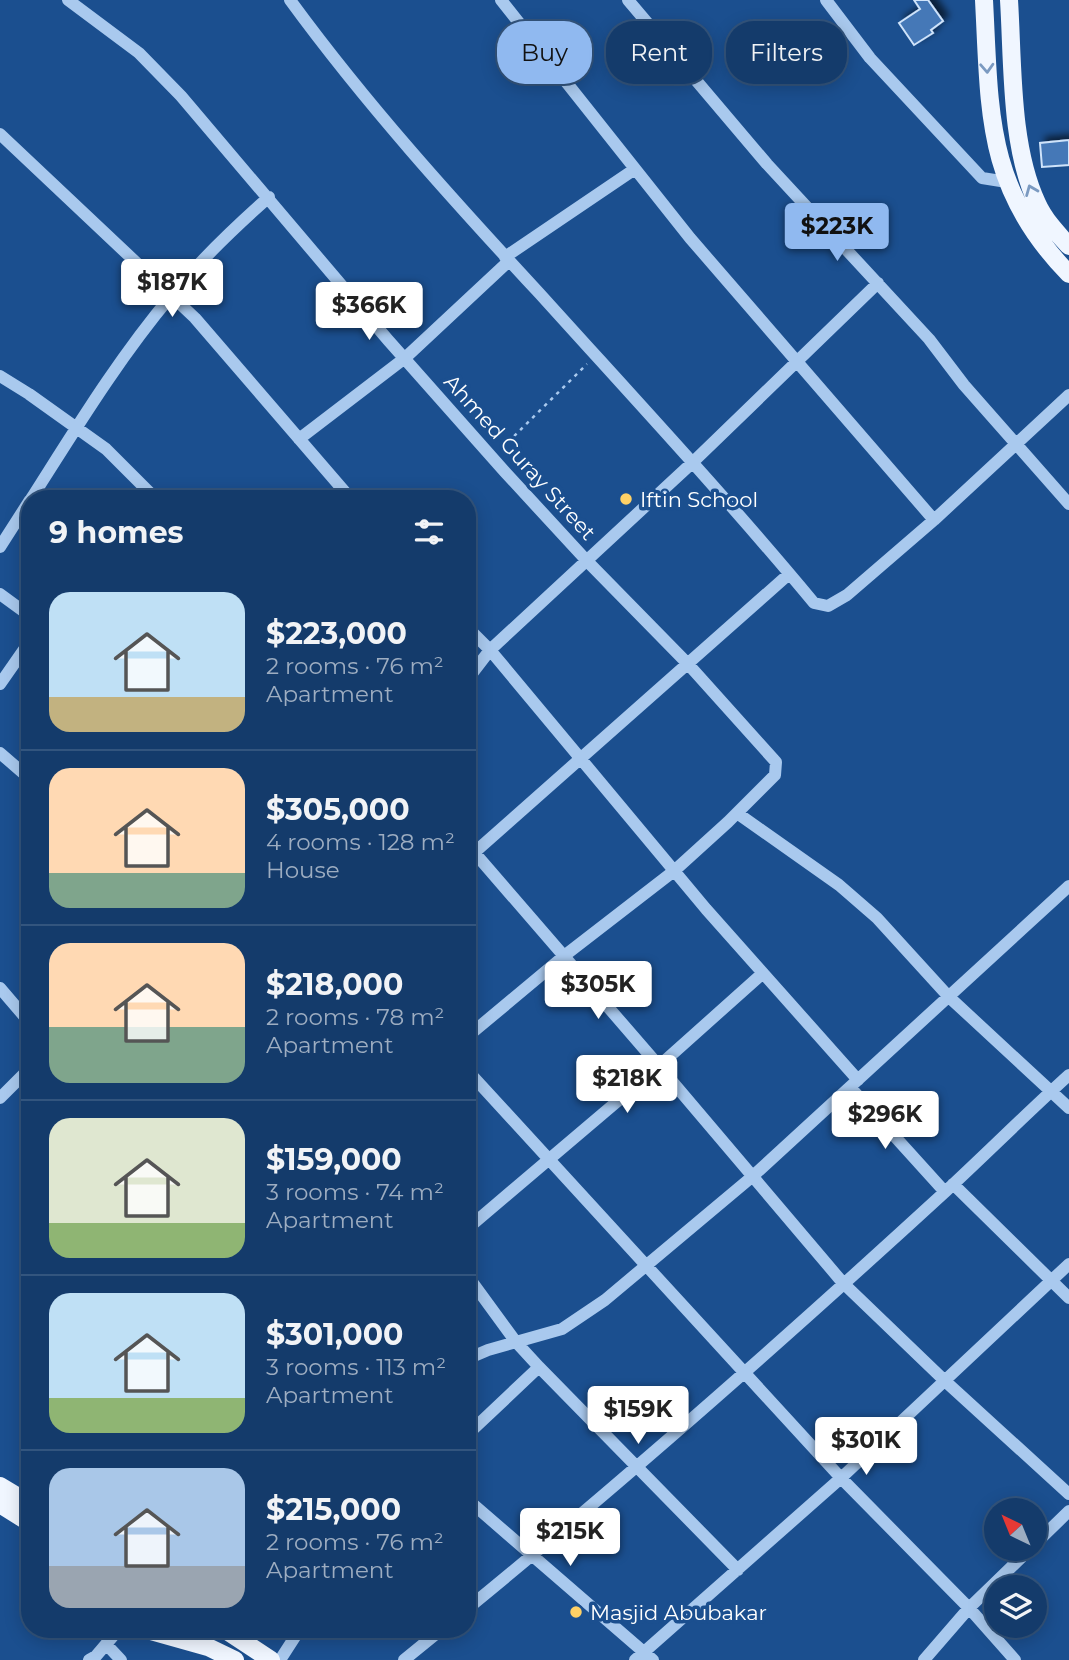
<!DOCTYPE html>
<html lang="en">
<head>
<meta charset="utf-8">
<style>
  :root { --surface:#143b6b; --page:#1d4271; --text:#f1f3f6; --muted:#9dadc1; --line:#33557e; --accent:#90b9f0 }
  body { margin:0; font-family:Montserrat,sans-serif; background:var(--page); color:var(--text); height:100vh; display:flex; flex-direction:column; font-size:26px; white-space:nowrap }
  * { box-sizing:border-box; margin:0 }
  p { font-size:23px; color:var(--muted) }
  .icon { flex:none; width:38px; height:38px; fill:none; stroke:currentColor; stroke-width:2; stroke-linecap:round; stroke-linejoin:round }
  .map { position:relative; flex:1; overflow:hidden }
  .drawer { position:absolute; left:21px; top:490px; width:455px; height:1148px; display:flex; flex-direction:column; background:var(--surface); border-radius:28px; box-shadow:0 4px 18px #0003,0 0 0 2px var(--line) }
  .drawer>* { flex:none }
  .banner { position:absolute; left:497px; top:21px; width:466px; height:63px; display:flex; gap:14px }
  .needle { width:46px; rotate:317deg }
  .tools { position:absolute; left:984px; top:1498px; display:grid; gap:14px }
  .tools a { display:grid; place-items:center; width:63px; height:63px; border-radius:50%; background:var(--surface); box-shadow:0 4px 18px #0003,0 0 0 2px var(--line); font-size:35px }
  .price { position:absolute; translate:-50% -60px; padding:0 16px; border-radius:7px; background:#fff; color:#222; font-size:23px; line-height:46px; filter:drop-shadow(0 2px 4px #0008) }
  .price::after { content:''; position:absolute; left:50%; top:42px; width:21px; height:16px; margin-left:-10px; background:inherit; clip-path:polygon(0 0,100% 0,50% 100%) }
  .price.current { background:var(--accent); color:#111 }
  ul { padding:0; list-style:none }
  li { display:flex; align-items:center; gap:21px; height:175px; padding:0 28px }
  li+li { border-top:2px solid var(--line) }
  li span { display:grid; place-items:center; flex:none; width:196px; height:140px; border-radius:21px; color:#555 }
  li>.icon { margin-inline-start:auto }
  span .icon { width:84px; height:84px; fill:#fffc; stroke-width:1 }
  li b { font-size:30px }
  h2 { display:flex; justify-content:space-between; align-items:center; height:84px; padding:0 28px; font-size:30px }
  .tag { padding:0 24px; border-radius:28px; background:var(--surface); box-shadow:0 4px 18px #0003,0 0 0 2px var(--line); font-size:24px; line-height:63px }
  .tag.current { background:var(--accent); color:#111 }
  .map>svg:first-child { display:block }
  .building { fill:#4478b7; stroke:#cfe3fa; stroke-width:2; filter:url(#shadow) }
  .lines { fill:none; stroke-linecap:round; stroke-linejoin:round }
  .path { stroke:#a9c9ee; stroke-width:2.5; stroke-dasharray:3.5 5; stroke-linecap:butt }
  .minor { stroke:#a9c9ee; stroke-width:12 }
  .major { stroke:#f0f6ff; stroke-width:18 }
  .oneway { stroke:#7b9ac1 }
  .poi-dot { fill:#ffd166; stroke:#1b4f8f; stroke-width:2.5 }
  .labels { text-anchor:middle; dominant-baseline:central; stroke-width:7; stroke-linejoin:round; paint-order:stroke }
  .street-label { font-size:21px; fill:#fff; stroke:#1b4f8f }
  .poi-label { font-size:21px; fill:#fff; stroke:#1b4f8f; text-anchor:start }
</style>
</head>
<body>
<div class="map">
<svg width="1069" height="1660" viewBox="0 0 1069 1660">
  <defs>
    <filter id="shadow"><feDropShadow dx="5.5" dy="-5.5" stdDeviation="3.5" flood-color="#0009"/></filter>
  </defs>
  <rect width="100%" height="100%" fill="#1b4f8f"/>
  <path class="building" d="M914 0H928L943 21 931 30 933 33 914 45 899 23 920 9Z
    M1069 140V165L1042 167 1040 143Z"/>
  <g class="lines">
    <path class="path" d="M502 448 587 364"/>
    <path class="minor" d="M68 0 139 53 181 96 388 340 505 472 587 561 688 664 776 762 775 775 728 822 674 871 564 956 467 1037
      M290 0C366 104 453 200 540 294 632 396 726 497 814 603L828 606 847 595 934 520 1069 395
      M501 0 690 238 934 520
      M628 0 767 164 929 339 964 385 1069 504
      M826 0 870 58 982 178 1007 182
      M0 134 195 318 351 499
      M505 257 635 169
      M0 376 29 394 106 449 156 499
      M299 439 405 358 509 261
      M31 499C75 430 118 359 171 296 201 259 234 228 269 197
      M0 547 30 500
      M0 594 30 616
      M467 627 490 650 706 909 858 1080
      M467 680 490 650 692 463 878 283
      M0 684 30 641
      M0 753 30 779
      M737 813 839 885 877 918 949 997 1069 1108
      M467 844 659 1066 843 1283 945 1381 1069 1494
      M467 859 789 574
      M0 988 30 1023
      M467 1070 841 1478 969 1608 1015 1660
      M850 1087 945 1192
      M0 1098 30 1068
      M953 1184 1069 1298
      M467 1229 659 1066 763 973
      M467 1275 516 1342 539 1367 738 1570
      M467 1359 488 1350 562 1329 605 1300 753 1176 1069 886
      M467 1435 539 1367
      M467 1499 653 1660
      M1034 1545 1069 1511
      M467 1609C631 1475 790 1334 946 1191 987 1153 1027 1113 1069 1075
      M106 1644 121 1660
      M89 1660 96 1656 119 1629
      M280 1660 300 1629
      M404 1660 442 1629
      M635 1660 841 1478 1069 1264
      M924 1660 969 1608 1030 1549"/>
    <path class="major" d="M984 0C990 112 985 188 1069 274
      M1009 0C1013 63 1010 146 1037 203 1044 219 1057 233 1069 246
      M0 1486 30 1504
      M0 1504 30 1523
      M144 1629 208 1647 235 1660
      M224 1629 271 1660"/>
  </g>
  <defs><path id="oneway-chevron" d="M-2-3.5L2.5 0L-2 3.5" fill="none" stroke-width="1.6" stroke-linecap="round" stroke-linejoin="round" transform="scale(1.75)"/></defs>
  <g class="oneway">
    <use href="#oneway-chevron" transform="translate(987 68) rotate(87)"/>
    <use href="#oneway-chevron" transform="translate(1031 190) rotate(-112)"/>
  </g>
  <g class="poi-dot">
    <circle cx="626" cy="499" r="7"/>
    <circle cx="576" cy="1612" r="7"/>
  </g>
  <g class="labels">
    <g class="street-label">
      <text transform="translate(520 457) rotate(48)">Ahmed Guray Street</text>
    </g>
    <g class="poi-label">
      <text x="640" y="499">Iftin School</text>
      <text x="590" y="1612">Masjid Abubakar</text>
    </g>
  </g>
</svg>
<div class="tools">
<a><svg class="needle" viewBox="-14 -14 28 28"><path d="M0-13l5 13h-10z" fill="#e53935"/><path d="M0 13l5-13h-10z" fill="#9dadc1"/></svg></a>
<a><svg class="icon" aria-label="layers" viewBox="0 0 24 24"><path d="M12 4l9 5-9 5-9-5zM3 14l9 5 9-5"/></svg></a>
</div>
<b class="price current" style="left:837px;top:263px">$223K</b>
<b class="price" style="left:172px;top:319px">$187K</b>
<b class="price" style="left:369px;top:342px">$366K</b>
<b class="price" style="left:598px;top:1021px">$305K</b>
<b class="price" style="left:627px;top:1115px">$218K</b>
<b class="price" style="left:885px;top:1151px">$296K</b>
<b class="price" style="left:638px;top:1446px">$159K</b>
<b class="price" style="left:866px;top:1477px">$301K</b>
<b class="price" style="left:570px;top:1568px">$215K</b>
<div class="banner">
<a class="tag current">Buy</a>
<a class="tag">Rent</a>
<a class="tag">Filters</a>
</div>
<section class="drawer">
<h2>9 homes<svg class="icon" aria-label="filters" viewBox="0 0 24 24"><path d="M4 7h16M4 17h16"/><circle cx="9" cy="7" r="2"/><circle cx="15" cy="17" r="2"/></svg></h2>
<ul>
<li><span style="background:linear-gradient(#bfe0f5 75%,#c2b280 0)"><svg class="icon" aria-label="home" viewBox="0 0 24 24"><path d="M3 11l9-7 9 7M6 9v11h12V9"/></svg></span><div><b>$223,000</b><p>2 rooms · 76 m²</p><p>Apartment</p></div></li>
<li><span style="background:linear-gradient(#ffd9b3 75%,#7fa58c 0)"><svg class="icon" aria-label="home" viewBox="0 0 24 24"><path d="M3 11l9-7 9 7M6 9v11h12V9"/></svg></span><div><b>$305,000</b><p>4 rooms · 128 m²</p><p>House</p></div></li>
<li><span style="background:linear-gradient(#ffd9b3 60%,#7fa58c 0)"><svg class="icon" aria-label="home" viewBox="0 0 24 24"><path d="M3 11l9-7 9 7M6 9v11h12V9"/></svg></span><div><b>$218,000</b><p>2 rooms · 78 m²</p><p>Apartment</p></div></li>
<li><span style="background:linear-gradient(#dfe7d0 75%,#8fb573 0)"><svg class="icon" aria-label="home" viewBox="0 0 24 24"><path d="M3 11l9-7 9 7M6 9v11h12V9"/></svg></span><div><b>$159,000</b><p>3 rooms · 74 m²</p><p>Apartment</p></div></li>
<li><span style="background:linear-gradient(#bfe0f5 75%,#8fb573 0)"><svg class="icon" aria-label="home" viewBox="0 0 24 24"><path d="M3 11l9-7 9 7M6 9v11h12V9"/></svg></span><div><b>$301,000</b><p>3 rooms · 113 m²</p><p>Apartment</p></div></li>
<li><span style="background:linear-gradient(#a9c7e8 70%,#9aa5b1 0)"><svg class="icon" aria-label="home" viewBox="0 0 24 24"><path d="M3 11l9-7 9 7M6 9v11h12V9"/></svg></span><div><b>$215,000</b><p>2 rooms · 76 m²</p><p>Apartment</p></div></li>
</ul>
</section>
</div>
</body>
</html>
